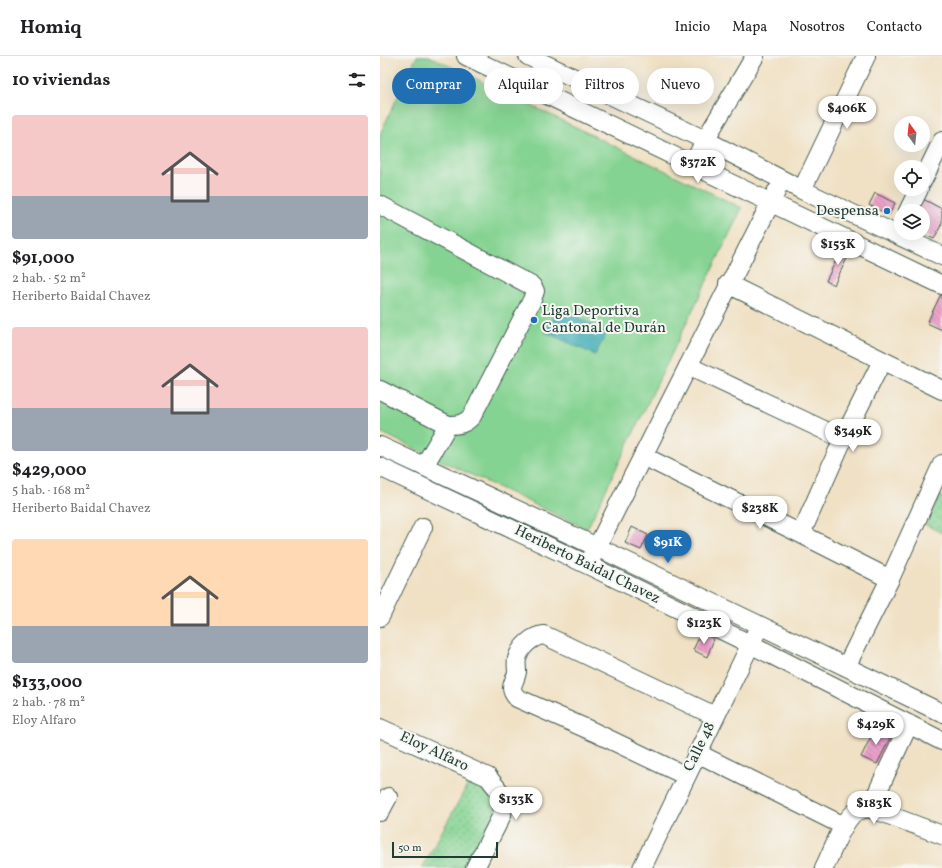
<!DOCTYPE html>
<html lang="es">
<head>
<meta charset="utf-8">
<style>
  :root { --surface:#fff; --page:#f2f2f2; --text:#202124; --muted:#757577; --line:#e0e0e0; --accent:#1f6fb2 }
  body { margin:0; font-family:Vollkorn,serif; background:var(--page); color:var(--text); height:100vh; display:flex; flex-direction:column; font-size:15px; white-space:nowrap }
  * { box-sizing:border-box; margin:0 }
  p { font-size:13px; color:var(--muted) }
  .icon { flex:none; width:22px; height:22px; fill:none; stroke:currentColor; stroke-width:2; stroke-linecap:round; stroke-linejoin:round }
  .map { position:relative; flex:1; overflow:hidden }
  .sheet { display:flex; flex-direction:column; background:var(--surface); width:380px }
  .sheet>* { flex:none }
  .banner { position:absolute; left:12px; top:12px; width:380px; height:36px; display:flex; gap:8px }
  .needle { width:26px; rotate:345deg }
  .tools { position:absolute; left:514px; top:60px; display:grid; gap:8px }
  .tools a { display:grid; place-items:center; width:36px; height:36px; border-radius:50%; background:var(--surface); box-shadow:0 4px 16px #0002; font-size:20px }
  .scale { position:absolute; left:12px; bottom:10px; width:106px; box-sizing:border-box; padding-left:4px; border:2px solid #1f3d34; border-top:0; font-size:11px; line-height:14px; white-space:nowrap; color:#1f3d34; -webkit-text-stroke:3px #f6f6f2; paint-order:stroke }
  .price { position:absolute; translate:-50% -34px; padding:0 9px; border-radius:14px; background:#fff; color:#222; font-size:13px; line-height:26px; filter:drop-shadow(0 1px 2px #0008) }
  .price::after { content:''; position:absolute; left:50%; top:24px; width:12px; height:9px; margin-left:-6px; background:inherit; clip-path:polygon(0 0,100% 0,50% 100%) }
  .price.on { background:var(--accent); color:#fff }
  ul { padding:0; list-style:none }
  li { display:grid; align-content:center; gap:8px; height:212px; padding:0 12px }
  li span { display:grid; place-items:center; height:124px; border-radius:4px; color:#555 }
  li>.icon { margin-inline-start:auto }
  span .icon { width:72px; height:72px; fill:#fffc; stroke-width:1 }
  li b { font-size:17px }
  h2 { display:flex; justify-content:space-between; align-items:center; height:48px; padding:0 12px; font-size:17px }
  .chip { padding:0 14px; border-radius:18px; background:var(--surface); box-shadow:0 4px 16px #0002; font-size:14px; line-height:36px }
  .chip.on { background:var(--accent); color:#fff }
  header { display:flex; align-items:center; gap:24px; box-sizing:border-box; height:56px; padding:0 20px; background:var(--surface); border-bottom:1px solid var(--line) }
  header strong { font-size:19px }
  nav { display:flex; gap:22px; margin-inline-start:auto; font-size:14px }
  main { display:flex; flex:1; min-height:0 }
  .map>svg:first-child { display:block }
  .grass { fill:url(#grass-dots); stroke:#528863 }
  .garden { fill:#85d392; stroke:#528863 }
  .water { fill:url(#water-ripples); stroke:#2c7474 }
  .building { fill:url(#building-back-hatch) }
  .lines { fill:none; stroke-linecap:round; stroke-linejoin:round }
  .minor-casing { stroke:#3e564a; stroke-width:20 }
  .minor { stroke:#fff; stroke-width:18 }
  .poi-dot { fill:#1f6fb2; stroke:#f6f6f2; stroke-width:1.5 }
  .labels { text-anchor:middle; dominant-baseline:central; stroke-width:4; stroke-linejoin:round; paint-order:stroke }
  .poi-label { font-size:15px; fill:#1f3d34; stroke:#f6f6f2; text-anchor:end }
  .street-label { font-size:15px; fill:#1f3d34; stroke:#f6f6f2 }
</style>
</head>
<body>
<header>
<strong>Homiq</strong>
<nav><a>Inicio</a><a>Mapa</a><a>Nosotros</a><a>Contacto</a></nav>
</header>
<main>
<section class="sheet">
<h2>10 viviendas<svg class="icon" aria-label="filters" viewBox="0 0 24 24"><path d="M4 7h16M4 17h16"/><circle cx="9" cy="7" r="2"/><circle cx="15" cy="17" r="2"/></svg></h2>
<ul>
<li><span style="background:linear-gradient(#f6c9c9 65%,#9aa5b1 0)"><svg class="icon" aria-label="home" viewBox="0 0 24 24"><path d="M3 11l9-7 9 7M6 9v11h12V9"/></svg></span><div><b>$91,000</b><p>2 hab. · 52 m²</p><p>Heriberto Baidal Chavez</p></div></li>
<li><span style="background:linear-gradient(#f6c9c9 65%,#9aa5b1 0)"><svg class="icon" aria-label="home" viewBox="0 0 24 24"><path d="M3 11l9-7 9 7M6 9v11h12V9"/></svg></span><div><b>$429,000</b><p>5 hab. · 168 m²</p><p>Heriberto Baidal Chavez</p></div></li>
<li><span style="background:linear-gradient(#ffd9b3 70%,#9aa5b1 0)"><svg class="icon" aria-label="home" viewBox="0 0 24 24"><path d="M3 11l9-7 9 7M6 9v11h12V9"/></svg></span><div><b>$133,000</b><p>2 hab. · 78 m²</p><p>Eloy Alfaro</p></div></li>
</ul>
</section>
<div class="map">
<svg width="562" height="812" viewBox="0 0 562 812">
  <defs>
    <pattern id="grass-dots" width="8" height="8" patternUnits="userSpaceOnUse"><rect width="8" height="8" fill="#85d392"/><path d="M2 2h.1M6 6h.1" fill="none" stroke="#6cac78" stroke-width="1.8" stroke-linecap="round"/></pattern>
    <pattern id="water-ripples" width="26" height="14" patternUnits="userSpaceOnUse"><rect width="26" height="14" fill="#39abb3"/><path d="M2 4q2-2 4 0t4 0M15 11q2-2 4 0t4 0" fill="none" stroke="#2f8c92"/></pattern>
    <pattern id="building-back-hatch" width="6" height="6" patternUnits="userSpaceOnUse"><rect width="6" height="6" fill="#ea9ec8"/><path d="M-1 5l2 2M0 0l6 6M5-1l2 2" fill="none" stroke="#bd82a3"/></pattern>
  </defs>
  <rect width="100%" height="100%" fill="#f6f6f2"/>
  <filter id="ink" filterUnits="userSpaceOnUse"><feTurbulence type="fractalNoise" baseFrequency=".025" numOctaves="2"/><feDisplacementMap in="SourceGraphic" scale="8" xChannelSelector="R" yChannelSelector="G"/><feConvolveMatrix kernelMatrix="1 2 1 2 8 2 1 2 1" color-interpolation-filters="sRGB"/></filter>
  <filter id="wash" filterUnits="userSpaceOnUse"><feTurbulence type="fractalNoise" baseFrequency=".012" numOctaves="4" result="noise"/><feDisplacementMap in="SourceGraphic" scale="16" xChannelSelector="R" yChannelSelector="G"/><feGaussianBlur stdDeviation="0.9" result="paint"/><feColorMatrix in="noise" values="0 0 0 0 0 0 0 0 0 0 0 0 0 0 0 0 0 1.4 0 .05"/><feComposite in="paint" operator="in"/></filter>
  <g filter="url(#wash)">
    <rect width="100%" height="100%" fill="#f0e1c4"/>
    <path class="grass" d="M560 439 562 440V477L546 469Z
      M94 717 124 741 93 812H42Z"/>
    <path class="garden" d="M37 0H49L362 152 207 473 0 376V78Z"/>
    <path class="water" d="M180 252 227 277 215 299 165 276Z"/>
    <g id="blocks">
      <path class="building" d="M495 137 515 147 509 159 489 149Z
        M543 143 562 153V167L554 183 543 178V155H537Z
        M462 192 470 196 454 229 446 225Z
        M562 236V274L547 267Z
        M252 471 268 479 261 494 245 487Z
        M321 577 334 583 327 601 313 594Z
        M495 672 511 680 497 708 481 701Z"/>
    </g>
  </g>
  <g filter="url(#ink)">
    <use href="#blocks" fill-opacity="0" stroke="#3e564a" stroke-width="1"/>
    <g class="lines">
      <g class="minor-casing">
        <path id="minor" d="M86 0 562 229
          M148 0 325 84 422 134 562 200
          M313 109 325 84 375 0
          M543 124 562 85
          M422 134 486 0
          M0 149 152 230 155 235 152 244 92 360C85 368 79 369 68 369L0 334
          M528 155 539 133
          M348 228 562 334
          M308 310 463 383
          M0 390 217 491 562 657
          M263 400 421 478 510 523
          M44 410 68 369
          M0 411 208 509 370 588 562 685
          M421 478 463 383 502 305
          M212 501 396 136
          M0 561 43 471
          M466 611 510 523 562 408
          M0 672 108 721 124 741 122 759 95 812
          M317 697 464 770
          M306 720 214 676 137 642C127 631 135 627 137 616 137 612 136 607 137 603 140 591 152 580 164 579L335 660
          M490 752 529 668
          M0 756 8 741
          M262 812 376 577
          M444 812C451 798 461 769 473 758 477 754 484 753 490 752L562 779"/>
      </g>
      <use href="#minor" class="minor"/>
    </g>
  </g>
  <g class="poi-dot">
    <circle cx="507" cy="155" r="4"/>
    <circle cx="154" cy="264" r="4"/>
  </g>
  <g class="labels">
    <g class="poi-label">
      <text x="499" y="155">Despensa</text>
      <text x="162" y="255" text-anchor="start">Liga Deportiva<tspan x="162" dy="17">Cantonal de Durán</tspan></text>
    </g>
    <g class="street-label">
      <text transform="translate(207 509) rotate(26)">Heriberto Baidal Chavez</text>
      <text transform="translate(320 691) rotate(-64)">Calle 48</text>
      <text transform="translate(54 696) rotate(25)">Eloy Alfaro</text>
    </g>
  </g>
</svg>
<div class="tools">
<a><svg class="needle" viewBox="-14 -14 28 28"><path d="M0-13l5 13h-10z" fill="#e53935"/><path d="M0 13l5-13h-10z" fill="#757577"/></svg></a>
<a><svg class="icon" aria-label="locate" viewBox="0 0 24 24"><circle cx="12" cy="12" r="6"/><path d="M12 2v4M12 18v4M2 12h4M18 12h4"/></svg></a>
<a><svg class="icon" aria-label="layers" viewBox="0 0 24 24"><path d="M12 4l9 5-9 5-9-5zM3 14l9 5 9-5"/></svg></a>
</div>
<div class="scale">50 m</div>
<b class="price" style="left:467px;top:74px">$406K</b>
<b class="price" style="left:318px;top:128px">$372K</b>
<b class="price" style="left:458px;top:210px">$153K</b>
<b class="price" style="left:473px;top:397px">$349K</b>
<b class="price" style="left:380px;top:474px">$238K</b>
<b class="price on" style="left:288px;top:508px">$91K</b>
<b class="price" style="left:324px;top:589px">$123K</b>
<b class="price" style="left:496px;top:690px">$429K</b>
<b class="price" style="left:136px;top:765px">$133K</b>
<b class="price" style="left:494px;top:769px">$183K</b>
<div class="banner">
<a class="chip on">Comprar</a>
<a class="chip">Alquilar</a>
<a class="chip">Filtros</a>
<a class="chip">Nuevo</a>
</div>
</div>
</main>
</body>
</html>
